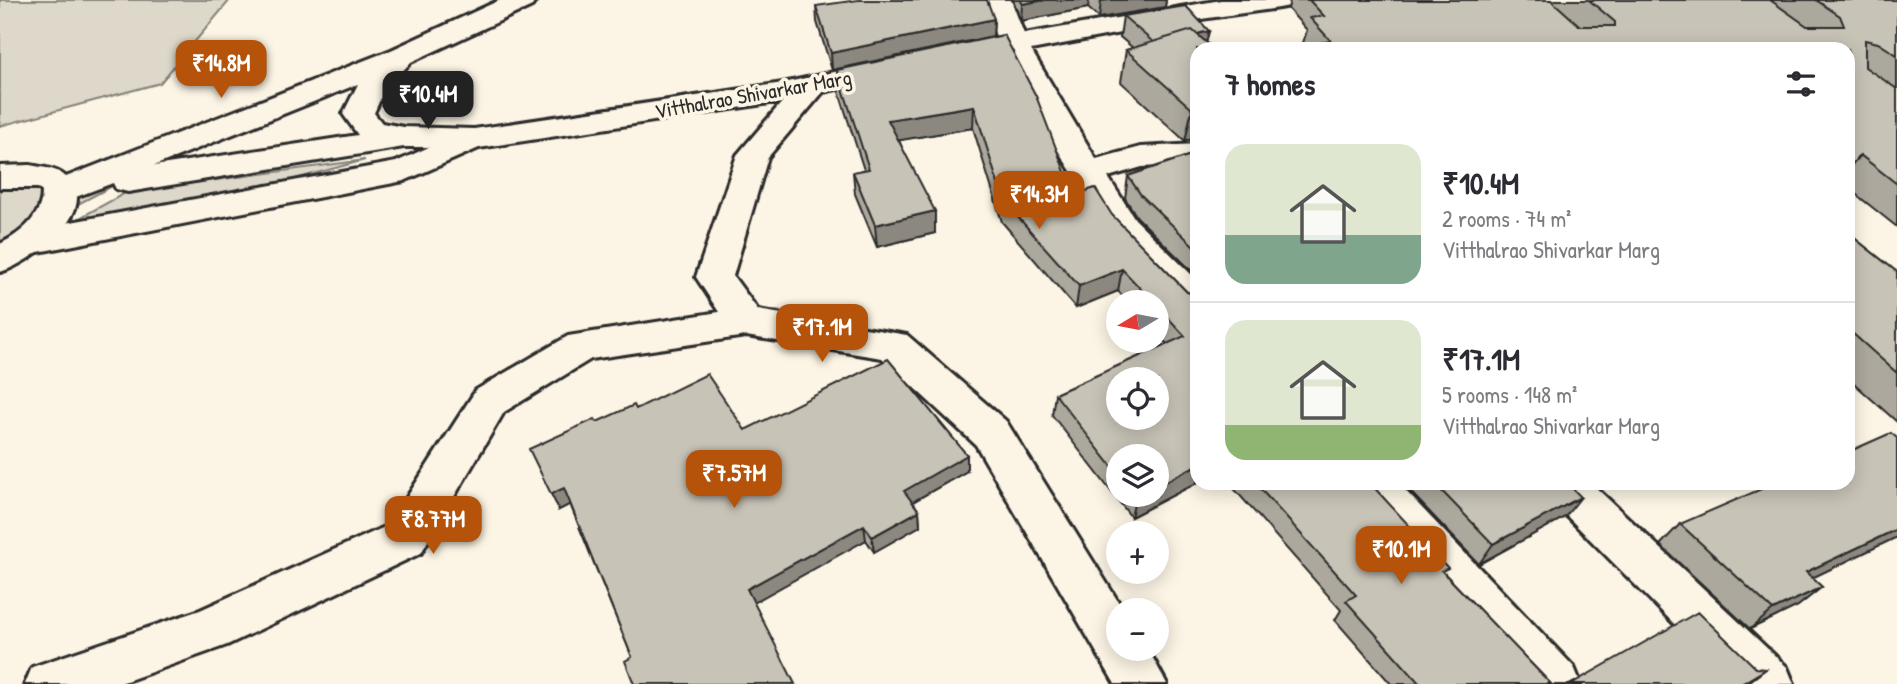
<!DOCTYPE html>
<html lang="en">
<head>
<meta charset="utf-8">
<style>
  :root { --surface:#fff; --page:#f7f7f7; --text:#2b2b33; --muted:#7c7c81; --line:#e1e1e2; --accent:#b45309 }
  body { margin:0; font-family:"Patrick Hand",sans-serif; background:var(--page); color:var(--text); height:100vh; display:flex; flex-direction:column; font-size:26px; white-space:nowrap }
  * { box-sizing:border-box; margin:0 }
  p { font-size:23px; color:var(--muted) }
  .icon { flex:none; width:38px; height:38px; fill:none; stroke:currentColor; stroke-width:2; stroke-linecap:round; stroke-linejoin:round }
  .map { position:relative; flex:1; overflow:hidden }
  .side { position:absolute; left:1190px; top:42px; width:665px; height:448px; display:flex; flex-direction:column; background:var(--surface); border-radius:21px; box-shadow:0 4px 18px #0003 }
  .side>* { flex:none }
  .needle { width:46px; rotate:260deg }
  .controls { position:absolute; left:1106px; top:290px; display:grid; gap:14px }
  .controls a { display:grid; place-items:center; width:63px; height:63px; border-radius:50%; background:var(--surface); box-shadow:0 4px 18px #0003; font-size:35px }
  .price { position:absolute; translate:-50% -60px; padding:0 16px; border-radius:14px; background:var(--accent); color:#fff; font-size:23px; line-height:46px; filter:drop-shadow(0 2px 4px #0008) }
  .price::after { content:''; position:absolute; left:50%; top:42px; width:21px; height:16px; margin-left:-10px; background:inherit; clip-path:polygon(0 0,100% 0,50% 100%) }
  .price.selected { background:#222; color:#fff }
  ul { padding:0; list-style:none }
  li { display:flex; align-items:center; gap:21px; height:175px; padding:0 35px }
  li+li { border-top:2px solid var(--line) }
  li span { display:grid; place-items:center; flex:none; width:196px; height:140px; border-radius:21px; color:#555 }
  li>.icon { margin-inline-start:auto }
  span .icon { width:84px; height:84px; fill:#fffc; stroke-width:1 }
  li b { font-size:30px }
  h2 { display:flex; justify-content:space-between; align-items:center; height:84px; padding:0 35px; font-size:30px }
  .map>svg:first-child { display:block }
  .green { fill:#ded8ca; stroke:#84827a; stroke-width:2 }
  .lines { fill:none; stroke-linecap:round; stroke-linejoin:round }
  .minor-casing { stroke:#2b2b2b; stroke-width:6 }
  .major-casing { stroke:#2b2b2b; stroke-width:6 }
  .minor { fill:#fcf5e5; fill-rule:evenodd }
  .major { fill:#fcf5e5; fill-rule:evenodd }
  .wall { fill:#aca89d; stroke:#2b2b2b; stroke-width:2; fill-rule:evenodd }
  .shaded-wall { fill:#8c8880; stroke:#2b2b2b; stroke-width:2 }
  .building { fill:#c8c3b7; stroke:#2b2b2b; stroke-width:2; fill-rule:evenodd }
  .labels { text-anchor:middle; dominant-baseline:central; stroke-width:7; stroke-linejoin:round; paint-order:stroke }
  .far-street-label { font-size:21px; fill:#2b2b2b; stroke:#fcf5e5 }
</style>
</head>
<body>
<div class="map">
<svg width="1897" height="684" viewBox="0 0 1897 684">
  <rect width="100%" height="100%" fill="#fcf5e5"/>
  <filter id="ink" filterUnits="userSpaceOnUse"><feTurbulence type="fractalNoise" baseFrequency=".0143" numOctaves="2"/><feDisplacementMap in="SourceGraphic" scale="14" xChannelSelector="R" yChannelSelector="G"/><feConvolveMatrix kernelMatrix="1 2 1 2 8 2 1 2 1" color-interpolation-filters="sRGB"/></filter>
  <g filter="url(#ink)">
    <path class="green" d="M0 0H230L160 83 0 126Z
      M365 160 12 255 127 192Z
      M116 184 0 245V186Z"/>
    <g class="lines">
      <g class="minor-casing">
        <path id="minor" d="M500 0H536L532 6 411 62 384 91 374 113 382 123 404 127 474 129 783 83 890 60 900 63 905 69 900 75 823 92 768 157 733 276 758 310 907 335 1006 421 1124 611H1118V649H1148L1167 684H1115L976 445 882 358 746 336 591 359 504 412 421 553 227 645 118 684H25L32 667 200 610 389 525 476 390 568 336 719 312 696 277 737 155 783 101 479 148 404 181 33 253 21 249 15 241 21 233 33 229 396 162 429 147H404L128 192 116 189 113 183 60 203 48 200 43 192 48 184 391 50ZM358 84 343 114 358 135 154 166Z
          M983 0H1011L1024 34 1221 0H1293L1289 6 1279 8 1173 23 1031 50 1096 159 1141 147 1197 144V164L1142 167 1108 177 1135 219 1197 280V316L1184 312 1111 235 1039 120 1005 55 956 64 946 61 942 55 946 49 997 39Z
          M1349 483H1398L1574 667 1581 684H1523L1356 496Z
          M1540 483H1591L1787 667 1794 684H1734L1547 496Z"/>
      </g>
      <g class="major-casing">
        <path id="major" d="M30 165C40 167 54 168 62 174 110 205 30 264 0 272V244C20 234 42 217 42 192L38 188H0V166Z"/>
      </g>
      <use href="#minor" class="minor"/>
      <use href="#major" class="major"/>
    </g>
    <path class="wall" d="M1013 0H1166L1165 7 1099 18 1088 8 1021 21Z
      M1290 0H1897V227L1848 188V49H1308L1303 43 1307 30 1288 9Z
      M816 6 994 19 993 36 832 70 817 22Z
      M1123 16 1209 31 1206 42 1197 49V138L1185 141 1121 82 1126 50 1133 48 1120 37Z
      M1004 35 1074 195 1112 215 1187 292 1197 295V483L1131 517 1052 415 1055 394 1167 344 1157 333V303H1129L1118 291 1076 308 1002 222 973 128 899 140 935 233 877 247 855 194 853 172 864 170 839 92 837 70ZM1118 457 1157 495H1118Z
      M1197 153V276L1137 217 1125 198 1128 176Z
      M1848 233 1897 272V422L1848 378Z
      M636 409 967 471 913 502 919 511 920 526 874 552 866 540 632 657 570 504 559 510 597 422Z
      M1229 483H1370L1444 573 1551 684H1391L1335 620 1341 610Z
      M1402 483H1567L1565 517 1479 564Z
      M1680 524 1812 578 1822 587 1798 606 1750 629 1660 545Z"/>
    <path class="shaded-wall" d="M1045 0H1089L1088 8 1021 21 1022 4Z
      M1110 0H1166L1165 7 1099 18 1101 1Z
      M994 19 993 36 832 70 831 53Z
      M1209 31 1205 49 1158 46Z
      M974 106 973 128 889 142 888 120Z
      M1197 108V138L1185 141 1192 109Z
      M935 211V233L877 247 875 225Z
      M1122 269 1118 291 1076 308 1079 286Z
      M967 455V471L905 506 904 491Z
      M1197 465V483L1131 517 1136 496 1157 495V486Z
      M564 488 571 504 559 510 551 494Z
      M1581 497 1565 517 1479 564 1493 544Z
      M919 511 920 526 874 552 872 537Z
      M864 525 866 540 751 604 747 589Z
      M1897 529V537L1783 592 1806 572Z
      M1822 587 1798 606 1750 629 1773 610Z
      M1766 669 1746 684H1741Z"/>
    <path class="building" d="M858 0H987L994 19 831 53 816 6Z
      M1021 0H1045L1022 4Z
      M1309 0H1551L1580 26H1615V22L1589 0H1770L1807 26H1844L1840 16 1816 0H1897V55L1878 43 1865 40V67L1897 89V184L1860 155 1848 169V49H1316L1312 44 1331 41 1310 18 1324 16Z
      M1186 6 1209 31 1197 34 1192 30 1153 42 1123 16Z
      M1192 30 1214 49H1197V108L1192 109 1126 50Z
      M1004 35 1036 96 1074 195 1095 188 1112 215 1187 292 1197 295V465L1157 486V457H1118V474L1055 394 1185 336 1157 306V303H1154L1122 269 1079 286 1003 200 974 106 888 120 935 211 875 225 853 172 869 169 837 70ZM1118 380H1157V418H1118Z
      M1197 153V249L1141 195 1128 176Z
      M1848 233 1897 272V373L1851 332 1848 334Z
      M888 359 967 455 904 491 919 511 872 537 864 525 747 589 795 684H634L625 661 632 657 564 488 551 494 529 449 595 419 597 422 634 405 636 409 707 374 745 430Z
      M1891 433 1897 438V529L1806 572 1822 587 1773 610 1680 524 1775 483H1848V452Z
      M1255 483H1370L1448 568 1442 571 1551 684H1420L1346 601 1356 595Z
      M1434 483H1567L1581 497 1493 544Z
      M1698 612 1756 668 1766 669 1741 684H1571Z"/>
  </g>
  <g class="labels">
    <g class="far-street-label">
      <text transform="translate(753 94) rotate(-10)">Vitthalrao Shivarkar Marg</text>
    </g>
  </g>
</svg>
<div class="controls">
<a><svg class="needle" viewBox="-14 -14 28 28"><path d="M0-13l5 13h-10z" fill="#e53935"/><path d="M0 13l5-13h-10z" fill="#7c7c81"/></svg></a>
<a><svg class="icon" aria-label="locate" viewBox="0 0 24 24"><circle cx="12" cy="12" r="6"/><path d="M12 2v4M12 18v4M2 12h4M18 12h4"/></svg></a>
<a><svg class="icon" aria-label="layers" viewBox="0 0 24 24"><path d="M12 4l9 5-9 5-9-5zM3 14l9 5 9-5"/></svg></a>
<a>+</a>
<a>−</a>
</div>
<b class="price" style="left:221px;top:100px">₹14.8M</b>
<b class="price selected" style="left:428px;top:131px">₹10.4M</b>
<b class="price" style="left:1039px;top:231px">₹14.3M</b>
<b class="price" style="left:822px;top:364px">₹17.1M</b>
<b class="price" style="left:734px;top:510px">₹7.57M</b>
<b class="price" style="left:433px;top:556px">₹8.77M</b>
<b class="price" style="left:1401px;top:586px">₹10.1M</b>
<section class="side">
<h2>7 homes<svg class="icon" aria-label="filters" viewBox="0 0 24 24"><path d="M4 7h16M4 17h16"/><circle cx="9" cy="7" r="2"/><circle cx="15" cy="17" r="2"/></svg></h2>
<ul>
<li><span style="background:linear-gradient(#dfe7d0 65%,#7fa58c 0)"><svg class="icon" aria-label="home" viewBox="0 0 24 24"><path d="M3 11l9-7 9 7M6 9v11h12V9"/></svg></span><div><b>₹10.4M</b><p>2 rooms · 74 m²</p><p>Vitthalrao Shivarkar Marg</p></div></li>
<li><span style="background:linear-gradient(#dfe7d0 75%,#8fb573 0)"><svg class="icon" aria-label="home" viewBox="0 0 24 24"><path d="M3 11l9-7 9 7M6 9v11h12V9"/></svg></span><div><b>₹17.1M</b><p>5 rooms · 148 m²</p><p>Vitthalrao Shivarkar Marg</p></div></li>
</ul>
</section>
</div>
</body>
</html>
